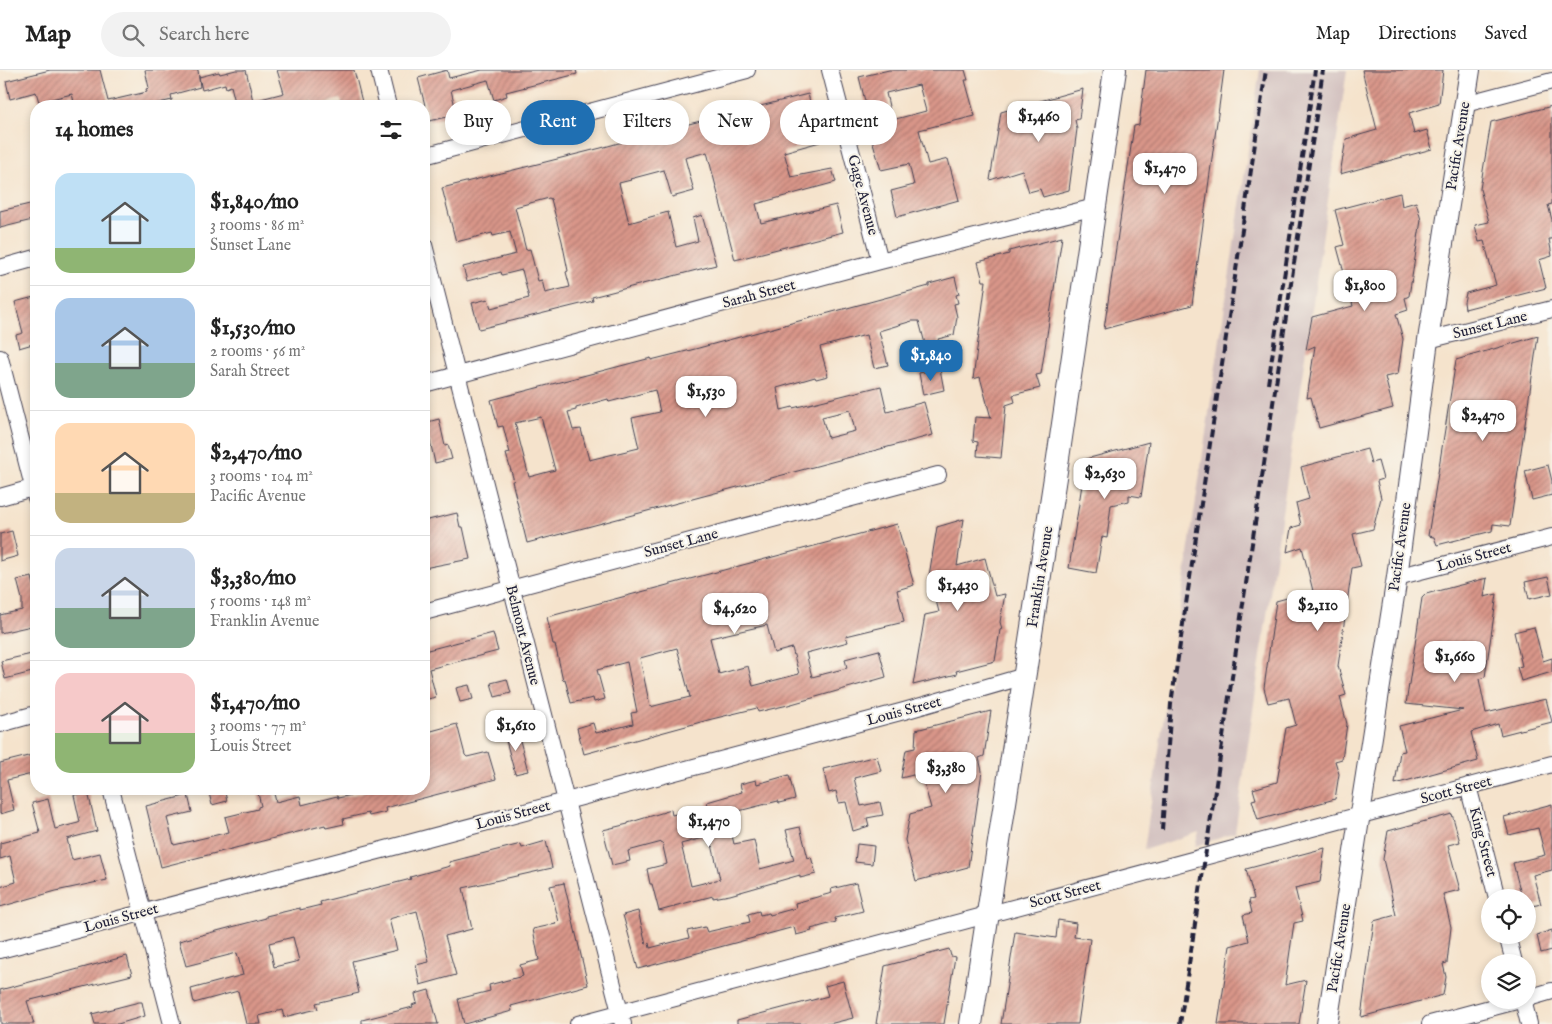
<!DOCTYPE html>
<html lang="en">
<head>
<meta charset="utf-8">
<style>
  :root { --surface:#fff; --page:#f2f2f2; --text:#222; --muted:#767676; --line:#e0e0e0; --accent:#1f6fb2 }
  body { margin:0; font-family:"IM FELL English",serif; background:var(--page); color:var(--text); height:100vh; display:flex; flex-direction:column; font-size:19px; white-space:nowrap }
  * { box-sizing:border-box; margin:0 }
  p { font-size:16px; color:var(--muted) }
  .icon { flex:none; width:28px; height:28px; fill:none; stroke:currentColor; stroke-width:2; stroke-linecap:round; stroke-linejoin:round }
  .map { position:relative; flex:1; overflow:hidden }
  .details { position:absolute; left:30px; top:30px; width:400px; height:695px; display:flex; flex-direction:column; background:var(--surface); border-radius:20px; box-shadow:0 2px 8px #0003 }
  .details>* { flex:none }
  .top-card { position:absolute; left:445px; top:30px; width:475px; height:45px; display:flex; gap:10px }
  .tools { position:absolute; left:1481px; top:819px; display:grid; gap:10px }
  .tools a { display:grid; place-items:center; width:55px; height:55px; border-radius:50%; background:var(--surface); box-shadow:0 2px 8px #0003; font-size:25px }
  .price { position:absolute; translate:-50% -42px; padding:0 11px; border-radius:10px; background:#fff; color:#222; font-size:16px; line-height:32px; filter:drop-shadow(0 1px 2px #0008) }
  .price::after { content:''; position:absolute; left:50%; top:30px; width:15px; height:11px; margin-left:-8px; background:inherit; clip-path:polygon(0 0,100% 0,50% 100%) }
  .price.active { background:var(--accent); color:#fff }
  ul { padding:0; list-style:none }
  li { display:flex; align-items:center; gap:15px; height:125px; padding:0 25px }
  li+li { border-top:1px solid var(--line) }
  li span { display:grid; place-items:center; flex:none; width:140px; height:100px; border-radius:15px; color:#555 }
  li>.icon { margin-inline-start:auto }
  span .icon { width:60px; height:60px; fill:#fffc; stroke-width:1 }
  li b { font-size:21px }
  h2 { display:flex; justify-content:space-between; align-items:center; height:60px; padding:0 25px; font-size:21px }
  .tag { padding:0 18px; border-radius:22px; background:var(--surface); box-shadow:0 2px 8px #0003; font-size:18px; line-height:45px }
  .tag.active { background:var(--accent); color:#fff }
  header { display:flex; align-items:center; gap:30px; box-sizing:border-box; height:70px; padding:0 25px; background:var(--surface); border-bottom:1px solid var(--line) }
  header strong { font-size:24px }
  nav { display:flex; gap:28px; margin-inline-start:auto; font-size:18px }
  .search { width:350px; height:45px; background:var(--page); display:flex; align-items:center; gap:12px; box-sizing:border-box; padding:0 18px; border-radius:28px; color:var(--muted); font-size:19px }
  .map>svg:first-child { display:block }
  .railway { fill:#d1bfbe }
  .building { fill:url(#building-hatch); fill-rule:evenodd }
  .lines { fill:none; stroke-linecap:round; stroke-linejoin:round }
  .minor-casing { stroke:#423f51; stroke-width:18 }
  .tertiary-casing { stroke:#423f51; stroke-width:22 }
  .secondary-casing { stroke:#423f51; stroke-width:24 }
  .minor { stroke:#fff; stroke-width:16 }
  .tertiary { stroke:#fff; stroke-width:20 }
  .secondary { stroke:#fff; stroke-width:22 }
  .rail { stroke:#22223b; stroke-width:4; stroke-dasharray:8 4; stroke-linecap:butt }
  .labels { text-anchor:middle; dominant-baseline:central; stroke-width:4; stroke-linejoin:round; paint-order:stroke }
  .street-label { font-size:15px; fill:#22223b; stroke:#f7f3e8 }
</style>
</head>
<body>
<header>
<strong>Map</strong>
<div class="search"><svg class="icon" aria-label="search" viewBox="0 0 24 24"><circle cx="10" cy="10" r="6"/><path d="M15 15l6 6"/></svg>Search here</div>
<nav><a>Map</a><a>Directions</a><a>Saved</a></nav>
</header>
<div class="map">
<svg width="1552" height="954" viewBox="0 0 1552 954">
  <defs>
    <pattern id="building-hatch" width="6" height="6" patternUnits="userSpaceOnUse" patternTransform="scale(1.25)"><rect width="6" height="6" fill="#d99689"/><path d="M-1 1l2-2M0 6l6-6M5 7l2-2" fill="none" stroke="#b07a71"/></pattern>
  </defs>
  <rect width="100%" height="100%" fill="#f7f3e8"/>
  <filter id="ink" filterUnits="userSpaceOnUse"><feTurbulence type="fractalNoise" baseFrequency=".02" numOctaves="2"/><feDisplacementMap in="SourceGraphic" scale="10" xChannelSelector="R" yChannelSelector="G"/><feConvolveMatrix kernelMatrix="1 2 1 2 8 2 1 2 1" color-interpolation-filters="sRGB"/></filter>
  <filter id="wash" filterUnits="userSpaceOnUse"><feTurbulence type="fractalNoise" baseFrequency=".0096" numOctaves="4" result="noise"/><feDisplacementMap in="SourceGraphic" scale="20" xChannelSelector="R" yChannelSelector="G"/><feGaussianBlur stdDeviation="1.12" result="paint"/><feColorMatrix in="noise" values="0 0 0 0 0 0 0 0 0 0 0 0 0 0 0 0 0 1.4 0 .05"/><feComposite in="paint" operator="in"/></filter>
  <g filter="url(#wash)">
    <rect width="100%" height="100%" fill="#f5e3cc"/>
    <path class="railway" d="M1260 0H1347L1235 763 1195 776 1199 762 1144 780Z"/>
    <g id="blocks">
      <path class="building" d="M50 0H100L108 31 147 22 146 19 149 18 145 0H198L200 17 171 25 172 30 146 36H75L72 24 39 32 36 22 10 29 6 11Z
        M236 0H246L253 31 284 23 277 0H354L363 36H343L341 29 316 36H312L311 30 287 36H236L231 16 226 18 225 14 202 20 199 7 219 2 220 4Z
        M447 0 449 8 482 0H576L577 4 506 22 507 26 494 30 488 10 451 20 457 45 429 51 418 8Z
        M889 0H965L968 10H965L975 46 919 60 928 94 948 89 959 130 897 147 891 121 914 115 909 94 881 100 869 59H872L859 7ZM919 15 926 41 892 50 886 23Z
        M1146 0H1224L1192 235 1104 259 1134 56 1139 55Z
        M1362 0H1443L1439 34 1409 43 1414 64 1427 60 1432 79 1340 104 1346 69 1377 60Z
        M1083 19 1079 49 1075 50 1077 59 1069 120 1043 127 1040 119 1029 122 1022 100 990 110 1001 42Z
        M808 24 820 72 784 82 791 107 832 99 836 112 756 134 761 153 836 135 843 162 735 190 707 82 685 88 694 121 672 127 664 100 630 109 631 110 619 113 629 153 668 142 676 177 698 171 693 148 702 145 716 195 592 227 593 231 479 259 472 233 488 229 491 238 529 228 522 200 502 205 501 202 467 211 463 197 516 184 510 162 493 166 492 163 456 172 442 118 601 78 665 60ZM549 128 551 129 562 171 568 201 566 202 570 217 545 223 542 210 538 211 530 179 526 180 515 137Z
        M1552 36V134L1548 135 1552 150V169H1549L1552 186 1539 190 1546 218 1465 239 1464 232 1466 223 1496 215 1484 171 1479 172 1475 155 1489 152 1480 119 1491 52Z
        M1400 123 1402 136 1416 132 1421 150 1409 226 1405 228 1408 240 1396 244 1403 269 1398 304 1385 307 1393 338 1319 358 1311 327 1307 328 1315 276 1306 280 1312 247 1353 236 1337 177 1344 175 1335 140Z
        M34 133 36 149 0 158V141Z
        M1062 167 1041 304 1036 305 1040 318 1013 325 1015 332 1006 335 1001 388 977 386 978 372 973 371 975 347 991 348 980 307 973 309 986 211H983L978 192 1009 184V181Z
        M955 207 959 224 956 225 958 233 954 234 957 247 954 265 938 269 942 282 928 285 919 251H912L879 261 888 295 874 298 866 265 820 277 828 306 816 309 815 307 777 318 781 340 793 337V338L881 316 887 342 924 332 933 365 527 473 512 411H514L506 384 510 383 503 356 498 357 491 330 651 288V290L695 279 929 216V214ZM655 320 660 342 632 348 639 378 589 390 581 359 573 360 568 342 576 340V338L608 329 609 332ZM850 340 855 361 828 368 822 347ZM541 347 555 400 529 407 515 353Z
        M34 227 36 238V273L19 278 16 265 23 263 15 232Z
        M1538 266 1510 456 1493 454 1492 461 1437 475 1434 467 1428 466 1456 290Z
        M940 299 944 320 923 325 919 303Z
        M439 349 445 376 448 375 452 389 435 393 430 371 424 372V353Z
        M1149 372 1141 427 1129 425V431L1111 435 1107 468 1102 467 1096 503 1069 498 1086 389Z
        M1367 379 1371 393 1378 391 1383 409 1377 411 1381 428 1373 459 1353 464 1361 496 1352 498 1338 596 1346 625 1340 627 1347 654 1342 689 1335 691 1339 704 1335 729 1258 750 1252 730 1256 729 1253 719 1277 712 1286 658 1296 655 1289 628 1268 633 1264 618 1276 531 1313 521 1302 477 1287 482 1291 458 1301 455 1296 433 1309 429 1301 397Z
        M1548 395 1552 411V425L1532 430 1525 401Z
        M457 443 460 457H463L470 489 424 498V451Z
        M964 449 957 496 985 488 995 526 1005 524 1000 552 1002 559 1000 560 995 591 956 601 957 604 913 615 925 545 939 542 931 511 928 512 937 457Z
        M897 454 914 515 897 520 904 552 846 566 848 572 806 583 812 607 847 598 845 589 879 580 886 607 788 635 758 642 757 638 708 650 584 684 577 658 593 653 596 663 633 654 631 643 637 642 627 592 597 600 605 629 594 632 593 628 571 633 565 609 563 610 555 574H553L547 547ZM767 555 774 583 792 578 799 604 753 616 748 596 719 604 710 568ZM677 578 690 627 650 637 640 588Z
        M12 461 18 486 0 491V464Z
        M32 507 36 524V555L0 563V545L22 540V529L17 510Z
        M1548 507 1552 524 1529 529 1525 512Z
        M1487 508 1484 527 1497 524 1485 607 1479 609 1486 643 1546 629 1552 652 1501 665 1498 654 1471 662 1478 691 1395 714 1400 682 1405 681 1399 656 1463 640 1406 634 1422 528 1426 524Z
        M1534 557 1543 591 1552 588V602L1521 611 1517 597 1522 596 1514 562Z
        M493 563 498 581 429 599 436 627 424 630V581Z
        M36 583V601L5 609 1 591Z
        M507 609 511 623 495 627 491 613Z
        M469 615 473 629 460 632 456 618Z
        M991 641 984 686 979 688 982 701 968 797 916 811 905 770 910 744 931 738 921 703 901 708 906 680 915 678 916 660Z
        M457 654 465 685 467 687 488 682 496 709 385 738 386 742 369 746 368 743 343 749 344 754 326 758 325 755 161 797 146 736 188 725 192 742 167 748 174 775 229 762 225 747 258 739V737L261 736 257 719H273L276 732 300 726 302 735 337 726 338 728 365 722 364 719H424V663Z
        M517 659 528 701 515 704 504 663Z
        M36 684V703L7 710 14 740 0 744V693Z
        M877 686 881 701 854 708 861 736 880 732 883 745 867 748 869 756 853 761 846 732 839 733 836 721 829 723 823 699Z
        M789 705 795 729 779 733 778 731 727 744 734 774 754 770 760 799 794 790 786 760 800 757 808 788 811 787 816 804 800 808V805L730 825 713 828V826L674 836V837L659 841 652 814H650L647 799 667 794 662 772 628 781 630 791 612 795 603 760 628 754V753L671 740 672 745 708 736 707 732 742 722 740 714 756 710 757 714ZM710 766 720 809 691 816 681 774Z
        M208 719H224L227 731 212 735Z
        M88 722 97 761 67 769 72 790 100 783 107 810 56 821 0 837V817L16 812 10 786 0 789V773L40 763 32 733 48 729 55 759 78 753 80 752 74 725Z
        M1552 734V800L1533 805 1541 834 1528 837V828H1522L1513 793 1545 785 1538 758 1509 765 1504 747Z
        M1452 744 1460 772 1448 775 1460 820 1443 824 1451 857 1447 893 1443 894 1446 907 1443 925 1361 947 1374 851 1396 845 1383 789 1388 761Z
        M546 771 552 798 463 818 472 859 445 866 456 905 420 915 416 895 429 892 417 841 389 849 397 880 352 891 359 923 316 933 318 939 309 941 284 947 282 940 259 946 261 954H246L238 921 194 933 191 919 243 905 237 883 186 896 179 871 266 848V846L300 838V840L321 835 320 832 411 809 410 807 450 796 449 792 521 774 522 778ZM293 867 299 891 274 897 269 873Z
        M857 774 874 776 872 794 855 792Z
        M1325 778 1320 812 1295 818 1303 851 1294 853 1285 915 1306 910 1299 954H1218L1230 876 1249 871 1243 845 1252 843 1249 830 1254 829 1246 799Z
        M564 813 588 915 511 936 512 941 464 954 458 929 490 921 489 915 523 906 520 895 539 890 533 859 556 854 555 853 559 852 550 816Z
        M856 813 863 841 835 848 836 852 811 859 812 861 796 865 794 857 638 899 623 845 638 841 646 874 649 873 650 878 689 868 687 861 705 857 707 862 750 852 748 844 759 841 760 845 769 843 770 845 796 838 795 833 832 823 831 819Z
        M1058 850 1076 853 1074 867 1090 869 1078 954H1001L1015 862 1056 868Z
        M1552 860V880L1541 883 1537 865Z
        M949 879 951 886 955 887 944 954H876L885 896Z
        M127 886 132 905 27 931 34 954H1L0 920Z
        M843 911 853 948 829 954H737V950L828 926 825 916Z
        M429 920 438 954H362V950L413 937 412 935 417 933 415 924Z
        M139 932H142L145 946 118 954H95L92 944Z"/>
    </g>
  </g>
  <g filter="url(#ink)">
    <use href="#blocks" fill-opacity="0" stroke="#423f51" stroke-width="1"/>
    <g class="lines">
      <g class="minor-casing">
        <path id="minor" d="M379 0 388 36
          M830 0 880 191
          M1465 34 1552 11
          M424 86 747 0
          M424 175 623 954
          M0 198 36 188
          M1428 270 1552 239
          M0 288 36 428
          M424 314 880 191 1095 137
          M0 427 36 417
          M1397 507 1552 467
          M424 542 938 405
          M0 654 36 644
          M1468 716 1497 828
          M111 719 172 954
          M1507 865 1514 892
          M0 880 405 774 904 641 1025 606
          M1528 928 1552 921
          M1523 930 1529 954
          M578 954 1552 694
          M1430 954 1520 930"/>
      </g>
      <g class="tertiary-casing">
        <path id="tertiary" d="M1327 954 1397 507 1428 270 1470 0"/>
      </g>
      <g class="secondary-casing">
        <path id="secondary" d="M971 954 1058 388 1115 0"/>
      </g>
      <use href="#minor" class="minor"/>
      <use href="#tertiary" class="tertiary"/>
      <use href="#secondary" class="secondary"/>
      <path class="rail" d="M1268 314 1315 0
        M1162 760 1171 634 1266 0
        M1180 954 1323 0"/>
    </g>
  </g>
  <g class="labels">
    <g class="street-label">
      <text transform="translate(1458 76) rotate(-81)">Pacific Avenue</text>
      <text transform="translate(863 125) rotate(75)">Gage Avenue</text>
      <text transform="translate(759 224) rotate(-15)">Sarah Street</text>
      <text transform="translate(1490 255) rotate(-14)">Sunset Lane</text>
      <text transform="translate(681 473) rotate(-15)">Sunset Lane</text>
      <text transform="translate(1400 477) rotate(-82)">Pacific Avenue</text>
      <text transform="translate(1474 487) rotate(-15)">Louis Street</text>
      <text transform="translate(1040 507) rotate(-81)">Franklin Avenue</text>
      <text transform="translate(523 565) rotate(76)">Belmont Avenue</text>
      <text transform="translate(904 641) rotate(-15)">Louis Street</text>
      <text transform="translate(1456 720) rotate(-15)">Scott Street</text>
      <text transform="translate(513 745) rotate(-15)">Louis Street</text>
      <text transform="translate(1483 772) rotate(75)">King Street</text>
      <text transform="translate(1065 824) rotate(-15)">Scott Street</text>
      <text transform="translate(121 848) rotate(-15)">Louis Street</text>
      <text transform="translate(1339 878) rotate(-81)">Pacific Avenue</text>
    </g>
  </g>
</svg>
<div class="tools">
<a><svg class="icon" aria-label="locate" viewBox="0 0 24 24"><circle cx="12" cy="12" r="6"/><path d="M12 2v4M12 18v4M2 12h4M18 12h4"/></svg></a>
<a><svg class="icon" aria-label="layers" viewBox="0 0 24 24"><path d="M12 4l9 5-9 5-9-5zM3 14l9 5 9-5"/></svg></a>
</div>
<b class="price" style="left:1039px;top:73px">$1,460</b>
<b class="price" style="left:1165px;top:125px">$1,470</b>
<b class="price" style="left:1365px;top:242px">$1,800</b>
<b class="price active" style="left:931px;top:312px">$1,840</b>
<b class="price" style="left:706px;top:348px">$1,530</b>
<b class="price" style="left:1483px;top:372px">$2,470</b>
<b class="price" style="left:1105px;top:430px">$2,630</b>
<b class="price" style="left:958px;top:542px">$1,430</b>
<b class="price" style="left:1318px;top:562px">$2,110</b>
<b class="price" style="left:735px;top:565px">$4,620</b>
<b class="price" style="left:1455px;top:613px">$1,660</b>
<b class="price" style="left:516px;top:682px">$1,610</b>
<b class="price" style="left:946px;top:724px">$3,380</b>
<b class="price" style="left:709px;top:778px">$1,470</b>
<div class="top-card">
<a class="tag">Buy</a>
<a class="tag active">Rent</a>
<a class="tag">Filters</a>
<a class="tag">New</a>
<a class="tag">Apartment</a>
</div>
<section class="details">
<h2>14 homes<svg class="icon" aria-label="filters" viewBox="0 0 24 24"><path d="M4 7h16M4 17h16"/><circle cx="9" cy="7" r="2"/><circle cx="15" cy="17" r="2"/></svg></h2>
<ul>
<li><span style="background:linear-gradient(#bfe0f5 75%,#8fb573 0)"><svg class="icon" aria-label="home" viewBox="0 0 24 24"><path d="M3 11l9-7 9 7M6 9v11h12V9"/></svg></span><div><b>$1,840/mo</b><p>3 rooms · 86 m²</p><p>Sunset Lane</p></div></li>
<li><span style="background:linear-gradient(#a9c7e8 65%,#7fa58c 0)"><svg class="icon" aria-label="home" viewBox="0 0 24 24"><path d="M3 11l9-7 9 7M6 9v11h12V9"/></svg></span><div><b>$1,530/mo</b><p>2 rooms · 56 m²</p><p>Sarah Street</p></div></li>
<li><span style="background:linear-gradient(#ffd9b3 70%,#c2b280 0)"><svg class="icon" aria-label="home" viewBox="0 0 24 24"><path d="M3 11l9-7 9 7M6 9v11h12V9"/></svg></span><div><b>$2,470/mo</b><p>3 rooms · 104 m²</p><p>Pacific Avenue</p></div></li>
<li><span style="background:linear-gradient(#c9d6e8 60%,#7fa58c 0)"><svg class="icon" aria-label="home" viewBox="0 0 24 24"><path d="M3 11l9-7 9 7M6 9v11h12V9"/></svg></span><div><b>$3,380/mo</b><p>5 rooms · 148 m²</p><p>Franklin Avenue</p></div></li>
<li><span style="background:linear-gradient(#f6c9c9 60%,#8fb573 0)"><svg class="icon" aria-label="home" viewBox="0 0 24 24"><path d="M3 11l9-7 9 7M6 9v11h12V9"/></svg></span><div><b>$1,470/mo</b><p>3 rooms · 77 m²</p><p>Louis Street</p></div></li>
</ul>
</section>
</div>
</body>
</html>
